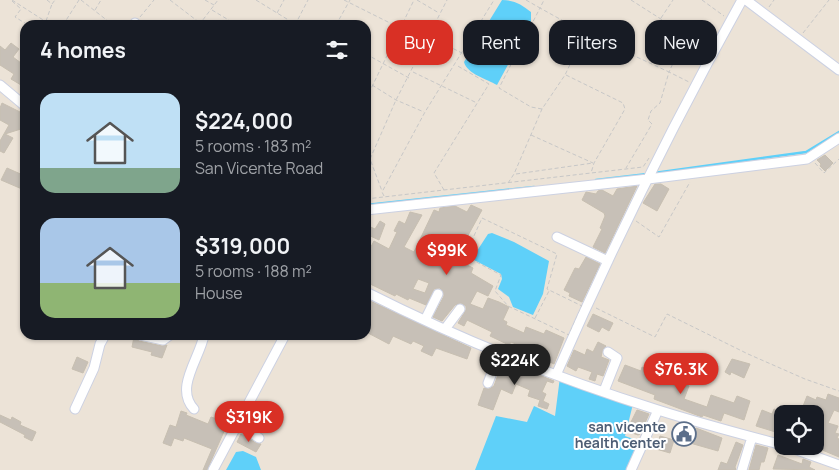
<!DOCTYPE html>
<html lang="en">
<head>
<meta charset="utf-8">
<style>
  :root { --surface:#171b24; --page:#20242c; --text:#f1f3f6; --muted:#9ea1a6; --accent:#d93025 }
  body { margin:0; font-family:Manrope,sans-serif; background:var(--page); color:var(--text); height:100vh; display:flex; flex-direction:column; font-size:19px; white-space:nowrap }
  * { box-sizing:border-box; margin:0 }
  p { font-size:16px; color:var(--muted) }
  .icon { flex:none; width:28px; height:28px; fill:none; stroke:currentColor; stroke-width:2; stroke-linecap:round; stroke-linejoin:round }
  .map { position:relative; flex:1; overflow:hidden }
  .side { position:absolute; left:20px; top:20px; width:351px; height:320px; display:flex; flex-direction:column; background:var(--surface); border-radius:15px; box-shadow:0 1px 4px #0004 }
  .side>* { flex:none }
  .guide { position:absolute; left:386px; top:20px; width:378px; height:45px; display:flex; gap:10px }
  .controls { position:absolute; left:774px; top:405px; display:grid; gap:10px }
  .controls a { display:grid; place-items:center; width:50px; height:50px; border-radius:10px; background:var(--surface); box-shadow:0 1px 4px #0004; font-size:25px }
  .price { position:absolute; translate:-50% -42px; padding:0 11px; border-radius:18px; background:var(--accent); color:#fff; font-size:16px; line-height:32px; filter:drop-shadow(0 1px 2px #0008) }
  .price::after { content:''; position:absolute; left:50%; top:30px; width:15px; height:11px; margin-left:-8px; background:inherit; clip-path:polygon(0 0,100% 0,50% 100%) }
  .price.active { background:#222; color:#fff }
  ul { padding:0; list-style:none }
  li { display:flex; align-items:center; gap:15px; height:125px; padding:0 20px }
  li span { display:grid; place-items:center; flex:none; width:140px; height:100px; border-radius:15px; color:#555 }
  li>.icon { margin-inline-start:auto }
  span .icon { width:60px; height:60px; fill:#fffc; stroke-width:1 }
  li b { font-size:21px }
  h2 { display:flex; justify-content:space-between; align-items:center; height:60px; padding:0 20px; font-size:21px }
  .chip { padding:0 18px; border-radius:15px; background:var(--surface); box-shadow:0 1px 4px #0004; font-size:18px; line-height:45px }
  .chip.active { background:var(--accent); color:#fff }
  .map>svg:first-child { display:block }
  .water { fill:#5fd0f9 }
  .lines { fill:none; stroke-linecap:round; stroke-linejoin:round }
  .stream { stroke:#5fd0f9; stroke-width:2.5 }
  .building { fill:#c7c0b7; stroke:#c7bfb1; fill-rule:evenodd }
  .minor-casing { stroke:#ccd1e2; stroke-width:11 }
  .path { stroke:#c7c7c7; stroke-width:1; stroke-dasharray:4 2.5; stroke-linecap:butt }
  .minor { stroke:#fff; stroke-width:9 }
  .labels { text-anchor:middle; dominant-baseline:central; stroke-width:4; stroke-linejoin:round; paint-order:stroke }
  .service-label { font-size:14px; font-weight:bold; fill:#4e5e75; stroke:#fff; text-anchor:end }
</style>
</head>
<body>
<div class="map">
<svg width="839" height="470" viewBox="0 0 839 470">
  <rect width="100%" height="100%" fill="#ece3d7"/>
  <path class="water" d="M502 0C515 0 522 5 531 12V22L497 85C487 79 467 74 464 62Z
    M492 233 514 242 549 261 543 294 533 315 513 307 509 297 498 289 502 279 501 274 474 260 475 254 488 234Z
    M560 377 633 404 625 436 642 442 630 470H475L496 416 527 422 534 406 555 416Z
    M243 451 256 457 261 470H226L236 452Z"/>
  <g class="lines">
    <path class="stream" d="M654 173 806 152 839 132
      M596 180 647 174
      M366 205 534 187"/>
  </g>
  <path class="building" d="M11 43 19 49 13 57 25 66V79L21 85 11 79 14 74 0 65V46L5 50Z
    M2 103 20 112 24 128 5 134 13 138 4 153 0 151V141L9 125 0 120V108Z
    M825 155 833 163 825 171 820 166 821 164 817 160Z
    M7 168 25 176 22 189 1 180Z
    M655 184H661L669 189 657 211 643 203Z
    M637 186 605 253 593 247 602 229 600 228 605 216 604 213 582 200 586 192 596 194 598 191 602 190 613 196 617 189Z
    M471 205 482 210 455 259 473 268 471 273 493 286 488 296 477 291 470 304 483 309 488 298 499 302 509 307 503 320 507 322 506 325 524 333 526 327 544 334 546 330 564 338 554 364 544 359 548 349 536 344 533 351 511 342 509 345 490 336 492 332 467 320 464 326 458 323 466 310V306L461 303 455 305 442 321 433 317 444 296 443 291 440 288 434 289 426 305 409 298 408 300 396 294 395 296 366 282V256L374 241 389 249 397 232 394 231 399 221 405 224 410 212 422 215 404 247 414 252 434 210 439 212 440 208 455 206 467 212ZM418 279 429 283 425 293 413 289Z
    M380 221 385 224 379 240 366 234V225L375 229Z
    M586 257 600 264 582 302 569 296 570 293 564 290 575 268 579 269Z
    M366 299 471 348 467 359 436 348 432 356 421 351 424 346 413 341 411 344 393 336 389 344 368 333Z
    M593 314 613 323 609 331 602 327 599 332 587 326Z
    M134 337 139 341 162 346 167 345 162 358 151 355 152 352 132 347Z
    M598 342 606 346 603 349 601 357 609 360 603 376 597 374 595 381 589 379 592 372 578 367 576 371 567 366 574 350 585 355 587 349 593 352Z
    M77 357 88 362 83 373 72 369Z
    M732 359 750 364 744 378 731 372 730 375 725 372Z
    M503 361 536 376 537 374 554 381 553 383 547 381 542 392 546 394 543 401 549 404 547 409 538 406 540 400 528 396 530 390 516 384 512 394 501 389 493 410 478 405 484 388 489 389 494 386Z
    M625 365 641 371 642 367 689 386 684 399 707 407 711 395 734 403 737 396 750 401 744 420 724 413 721 421 703 415 702 417 654 399 655 395 618 381Z
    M828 394 839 398V412L834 410 828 423 838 426 835 433 839 434 837 438 839 439V457L815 447V433L822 414H800L807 396 816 400 817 397 826 400Z
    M774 409 782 412V434L756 426 762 410 772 414Z
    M637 410 649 414 640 434 638 435 632 433 629 426Z
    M181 411 187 413 186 415 208 424 211 417 217 419 219 415 229 420 207 470H203L212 449 184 438 183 441 174 438 171 446 163 443 170 425 176 427Z
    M0 415 11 420 12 417 21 422 20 425 36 432 32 441 24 437 25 435 0 422Z
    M696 428 722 438 718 451 690 443Z
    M241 434 256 443 261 444 256 452 237 442Z
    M660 436 674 440 670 453 656 449Z
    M736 442 743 445 735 467 736 470H718L721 462 727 464Z
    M756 445 768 448 764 462H761L759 470H749Z
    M778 455 802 464 803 459 811 462 809 467 815 470 773 469Z"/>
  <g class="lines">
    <g class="minor-casing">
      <path id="minor" d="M746 0 839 70
        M134 25 135 23
        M0 85 25 106
        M366 210 648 179 807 159 839 138
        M557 237 608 261
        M366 292C459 339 559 379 658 410 699 423 741 434 782 445
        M425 320 438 294
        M445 329 460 309
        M140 335 163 340 170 335
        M556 375C612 247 674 122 742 0
        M488 383 500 352
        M604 391 617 358 608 352
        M75 409 94 368 100 344 105 335
        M194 409C174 388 200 358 204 335
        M238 424 259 438
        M786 446 839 465
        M213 470 285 335
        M631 470 658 410
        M742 470 752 437"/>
    </g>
    <path class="path" d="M12 0 51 25
      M47 0 52 4 55 0
      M81 0 113 25
      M170 0 200 23
      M205 0 214 5
      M256 0 295 24
      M344 0 426 41
      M417 0 439 13
      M526 0 540 8 544 0
      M631 0 686 35 669 72 689 82
      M702 0 724 16
      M838 0 839 1
      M12 1 21 9 15 17 28 25
      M769 7 774 0
      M95 10 101 0
      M212 10 237 25
      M277 13 284 0
      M140 17 154 0
      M661 18 673 0
      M46 21 52 4
      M63 25 79 0
      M199 25 218 0
      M295 25 308 0
      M336 25 350 0
      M803 33 829 0
      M430 37 462 53
      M366 54 409 78
      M413 72 477 103
      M566 75 623 103 625 109 594 163 591 173
      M372 85 396 100 424 112
      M366 99 414 0
      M542 109 531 107 499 88 540 8 585 33 669 72 660 103 651 111 648 120 652 124 626 168
      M531 135 593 163
      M366 158 370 159 382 191
      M370 159 396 100 447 0
      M815 163 824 173 839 159
      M516 174 593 163
      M508 183 514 174 542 109 565 75 585 33
      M444 190 434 173 489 84 456 65
      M384 196 382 192 425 112 494 0
      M366 199 643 167 649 158
      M482 218 557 254 547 289 582 306 569 335 508 306 495 291 501 275 465 256Z
      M636 221 659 237 690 182
      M596 308 655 337 667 314 748 354 805 379 839 391
      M535 318 549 291"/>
    <use href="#minor" class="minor"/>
  </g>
  <defs>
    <g id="civic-ring" transform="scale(1.25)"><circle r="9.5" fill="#fff" stroke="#5c6f8a" stroke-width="1.5"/><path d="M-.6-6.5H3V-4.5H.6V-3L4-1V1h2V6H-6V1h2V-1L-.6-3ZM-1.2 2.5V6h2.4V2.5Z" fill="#5c6f8a"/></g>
  </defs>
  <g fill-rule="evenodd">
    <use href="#civic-ring" x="684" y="434"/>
  </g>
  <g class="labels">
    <g class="service-label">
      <text x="666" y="426">san vicente<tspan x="666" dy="16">health center</tspan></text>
    </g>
  </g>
</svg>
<div class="controls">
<a><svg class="icon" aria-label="locate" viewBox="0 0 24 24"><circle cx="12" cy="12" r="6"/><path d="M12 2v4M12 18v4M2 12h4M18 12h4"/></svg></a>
</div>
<b class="price" style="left:447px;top:276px">$99K</b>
<b class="price active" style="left:515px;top:386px">$224K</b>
<b class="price" style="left:681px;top:395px">$76.3K</b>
<b class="price" style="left:249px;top:443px">$319K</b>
<div class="guide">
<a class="chip active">Buy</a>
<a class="chip">Rent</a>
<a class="chip">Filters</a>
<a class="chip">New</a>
</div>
<section class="side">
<h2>4 homes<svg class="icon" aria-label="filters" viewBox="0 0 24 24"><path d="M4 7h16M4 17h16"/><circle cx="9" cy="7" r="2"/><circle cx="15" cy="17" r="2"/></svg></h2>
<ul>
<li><span style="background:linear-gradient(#bfe0f5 75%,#7fa58c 0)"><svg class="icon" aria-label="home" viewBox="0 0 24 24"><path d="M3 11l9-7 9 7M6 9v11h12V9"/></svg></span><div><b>$224,000</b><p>5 rooms · 183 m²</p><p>San Vicente Road</p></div></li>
<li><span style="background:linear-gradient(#a9c7e8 65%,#8fb573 0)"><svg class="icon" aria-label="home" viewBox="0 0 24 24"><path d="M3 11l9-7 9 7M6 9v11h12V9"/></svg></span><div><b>$319,000</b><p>5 rooms · 188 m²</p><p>House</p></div></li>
</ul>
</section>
</div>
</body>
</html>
